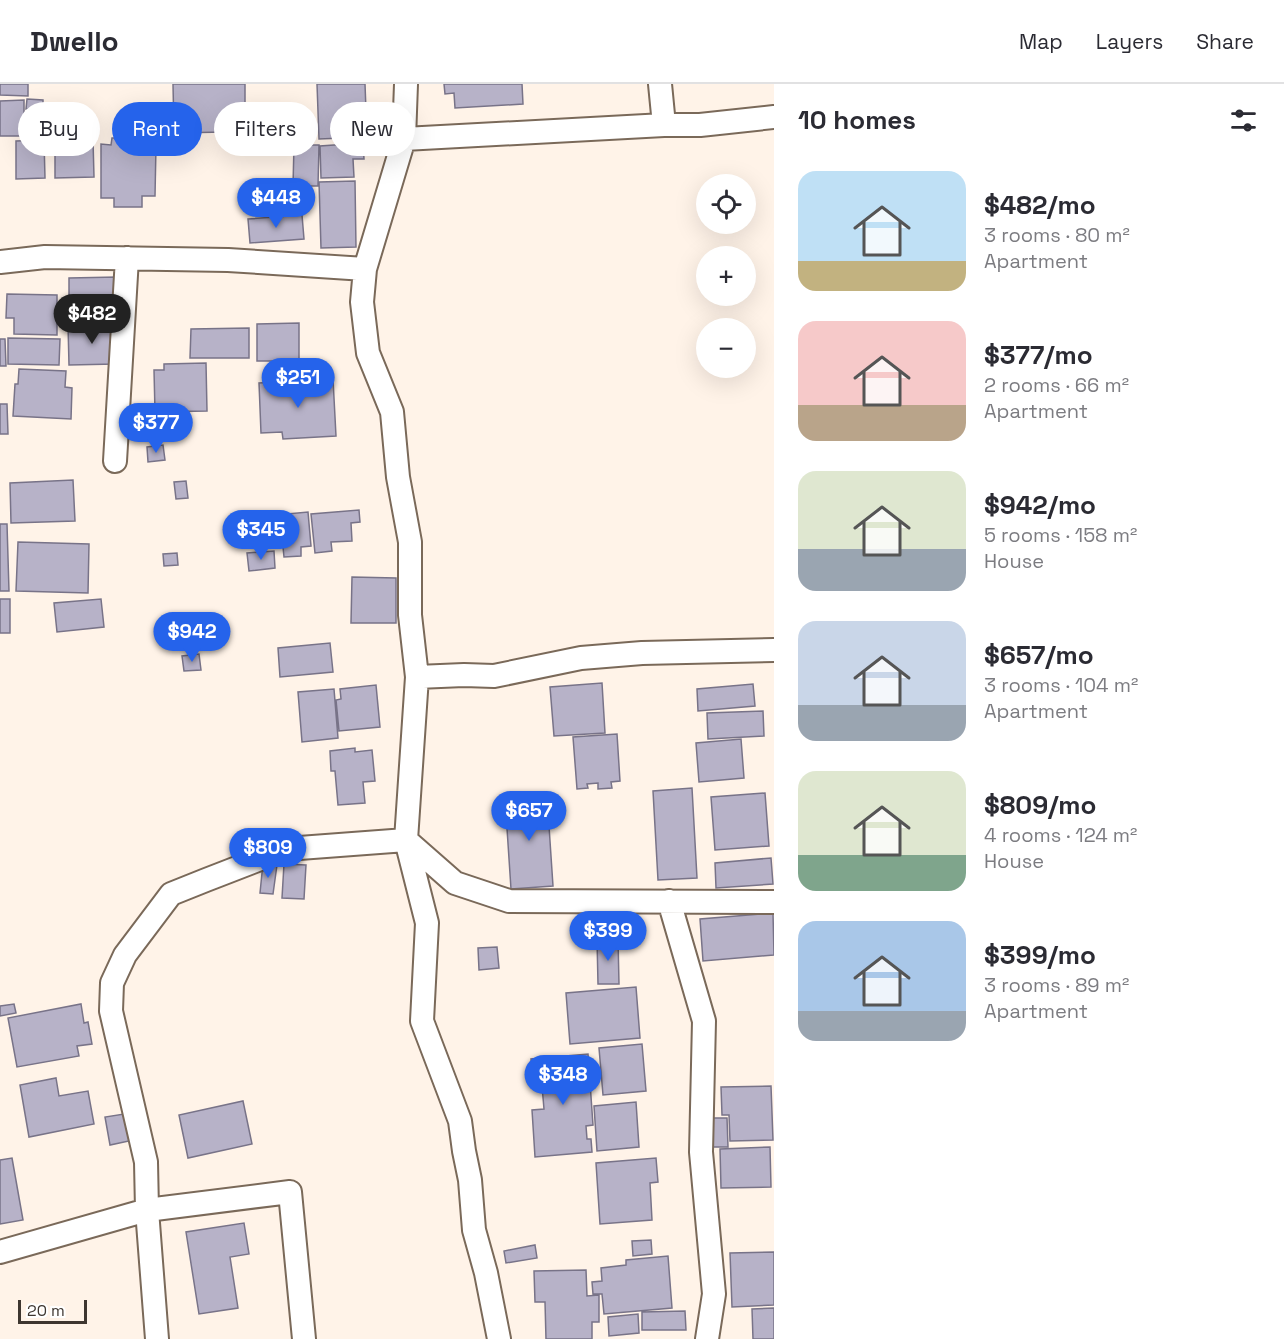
<!DOCTYPE html>
<html lang="en">
<head>
<meta charset="utf-8">
<style>
  :root { --surface:#fff; --page:#f2f2f3; --text:#2b2b33; --muted:#7c7c81; --line:#e1e1e2; --accent:#2563eb }
  body { margin:0; font-family:"Space Grotesk",sans-serif; background:var(--page); color:var(--text); height:100vh; display:flex; flex-direction:column; font-size:22px; white-space:nowrap }
  * { box-sizing:border-box; margin:0 }
  p { font-size:20px; color:var(--muted) }
  .icon { flex:none; width:33px; height:33px; fill:none; stroke:currentColor; stroke-width:2; stroke-linecap:round; stroke-linejoin:round }
  .map { position:relative; flex:1; overflow:hidden }
  .sheet { display:flex; flex-direction:column; background:var(--surface); width:510px }
  .sheet>* { flex:none }
  .banner { position:absolute; left:18px; top:18px; width:570px; height:54px; display:flex; gap:12px }
  .buttons { position:absolute; left:696px; top:90px; display:grid; gap:12px }
  .buttons a { display:grid; place-items:center; width:60px; height:60px; border-radius:50%; background:var(--surface); box-shadow:0 6px 24px #0002; font-size:30px }
  .scale { position:absolute; left:18px; bottom:15px; width:69px; box-sizing:border-box; padding-left:6px; border:3px solid #3e3630; border-top:0; font-size:16px; line-height:21px; white-space:nowrap; color:#3e3630; -webkit-text-stroke:4px #fff; paint-order:stroke }
  .price { position:absolute; translate:-50% -51px; padding:0 14px; border-radius:21px; background:var(--accent); color:#fff; font-size:20px; line-height:39px; filter:drop-shadow(0 2px 3px #0008) }
  .price::after { content:''; position:absolute; left:50%; top:36px; width:18px; height:14px; margin-left:-9px; background:inherit; clip-path:polygon(0 0,100% 0,50% 100%) }
  .price.on { background:#222; color:#fff }
  ul { padding:0; list-style:none }
  li { display:flex; align-items:center; gap:18px; height:150px; padding:0 24px }
  li span { display:grid; place-items:center; flex:none; width:168px; height:120px; border-radius:18px; color:#555 }
  li>.icon { margin-inline-start:auto }
  span .icon { width:72px; height:72px; fill:#fffc; stroke-width:1 }
  li b { font-size:26px }
  h2 { display:flex; justify-content:space-between; align-items:center; height:72px; padding:0 24px; font-size:26px }
  .chip { padding:0 21px; border-radius:27px; background:var(--surface); box-shadow:0 6px 24px #0002; font-size:21px; line-height:54px }
  .chip.on { background:var(--accent); color:#fff }
  header { display:flex; align-items:center; gap:36px; box-sizing:border-box; height:84px; padding:0 30px; background:var(--surface); border-bottom:2px solid var(--line) }
  header strong { font-size:28px }
  nav { display:flex; gap:33px; margin-inline-start:auto; font-size:21px }
  main { display:flex; flex:1; min-height:0 }
  .map>svg:first-child { display:block }
  .building { fill:#b7b2c8; stroke:#787388; stroke-width:1.5 }
  .lines { fill:none; stroke-linecap:round; stroke-linejoin:round }
  .minor-casing { stroke:#7a6959; stroke-width:26 }
  .minor { stroke:#fff; stroke-width:22 }
</style>
</head>
<body>
<header>
<strong>Dwello</strong>
<nav><a>Map</a><a>Layers</a><a>Share</a></nav>
</header>
<main>
<div class="map">
<svg width="774" height="1255" viewBox="0 0 774 1255">
  <rect width="100%" height="100%" fill="#fff3e8"/>
  <path class="building" d="M0 0H28V12L0 11Z
    M173 0H245V33H225V48L174 49Z
    M317 0H365L367 53 319 55Z
    M444 0H522L523 20 455 24 454 9 445 10Z
    M27 15 43 16V26L26 25Z
    M24 16V52H0V17Z
    M112 54H145L146 62H156L155 112H142V123H114V114H101V60L111 61Z
    M44 56 45 94 16 95V57Z
    M93 56 94 93 55 94V57Z
    M363 59 364 75H353L354 93 321 94 320 62Z
    M294 61H319L318 102H293Z
    M355 97 356 163 321 164 319 98Z
    M302 131 304 155 250 159 248 135Z
    M117 193V238L69 239V194Z
    M7 210 57 211V251L14 250V234H6Z
    M299 239V277H257V240Z
    M68 241H115V280L69 281Z
    M249 244V274H190L191 245Z
    M8 254 60 255 59 281 8 280Z
    M0 255H5L6 282H0Z
    M206 279 207 327 155 328 154 286H164V280Z
    M19 285 66 287 65 303 72 304 71 335 13 332 15 300H18Z
    M333 295 336 352 283 355 282 348 261 349 259 299Z
    M0 320H7L8 350H0Z
    M163 361 165 376 148 378 147 363Z
    M73 396 75 437 11 439 10 399Z
    M186 397 188 414 176 415 174 398Z
    M359 426 360 438 351 439 352 457 331 458 332 467 315 469 311 430Z
    M308 428 311 462 301 463V472L284 473 283 463 258 465 255 433Z
    M0 440H7L9 507H0Z
    M18 458 89 460 88 509 16 507Z
    M274 467 275 484 249 487 247 469Z
    M177 469 178 481 164 482 163 470Z
    M352 493 396 494V539H351Z
    M0 515H10V549H0Z
    M101 515 104 543 57 548 54 519Z
    M330 559 333 588 280 593 278 564Z
    M199 570 201 586 184 587 182 572Z
    M602 599 605 649 554 652 550 603Z
    M753 600 755 622 698 627 697 605Z
    M376 601 380 643 339 647 336 616 341 615 340 605Z
    M334 605 338 654 302 658 298 608Z
    M763 627 764 652 708 655 707 629Z
    M617 650 620 697 611 698 612 704 598 705V699L587 700 588 704 577 705 573 653Z
    M741 655 744 694 699 698 696 659Z
    M355 664V668L372 666 375 697 363 698 365 719 338 721 335 687H331L330 667Z
    M692 704 697 794 658 796 653 707Z
    M765 709 769 762 715 766 711 713Z
    M547 712 553 802 511 805 505 714Z
    M771 774 773 800 716 804 715 779Z
    M263 779 277 781 273 810 260 809Z
    M284 780 306 781 304 815 282 814Z
    M773 829 774 871 703 877 700 835Z
    M643 838 644 854 626 856 625 839Z
    M597 855H618L619 900H598Z
    M497 863 499 884 479 886 478 864Z
    M636 903 640 954 570 960 566 909Z
    M14 920 16 929 0 932V922Z
    M81 920 84 939 88 938 92 960 77 962 79 972 17 983 8 934Z
    M642 960 646 1007 603 1011 599 964Z
    M588 970 593 1041 586 1042 587 1055H591L592 1068 535 1073 532 1026 544 1025 542 1002H533L531 975Z
    M56 994 59 1012 88 1007 94 1040 29 1053 20 1001Z
    M771 1002 773 1056 730 1057 729 1031H722L721 1003Z
    M243 1017 252 1060 188 1074 179 1031Z
    M636 1018 639 1063 597 1067 594 1022Z
    M124 1030 129 1057 110 1061 105 1033Z
    M710 1034H727L728 1063H711Z
    M770 1063 771 1103 721 1104 720 1065Z
    M12 1074 23 1136 0 1140V1076Z
    M656 1074 658 1098 650 1099 652 1136 600 1140 596 1079Z
    M244 1139 249 1170 230 1173 238 1224 199 1230 186 1148Z
    M651 1156 652 1170 633 1172 632 1157Z
    M535 1161 537 1174 506 1179 504 1167Z
    M774 1168V1221L732 1223 730 1169Z
    M668 1172 672 1224 604 1230 602 1210H593L592 1198 602 1197 601 1184 626 1181V1176Z
    M586 1186 587 1212 599 1211V1238H592V1255H546L545 1218H535L534 1187Z
    M774 1224V1255H753L752 1225Z
    M685 1227 686 1246H642V1228Z
    M638 1230 639 1249 609 1252 608 1233Z"/>
  <g class="lines">
    <g class="minor-casing">
      <path id="minor" d="M406 0 404 55 365 185 362 218 368 269 392 328 398 393 410 458V531L417 593 406 756 427 839 422 937 460 1037 464 1067 470 1096 474 1146 486 1189 499 1255
        M660 0 664 41
        M404 55 664 41H700L774 33
        M0 178 45 173 228 176 365 185
        M115 377 127 174
        M417 593 464 591 494 592 581 574 642 569 774 566
        M669 817 704 937 701 1068 714 1210 707 1255
        M0 1168 147 1126 290 1108 304 1255
        M157 1255 147 1126 146 1078 111 927 112 899 125 871 171 810 206 796 286 765 406 756 455 799 509 817 774 818"/>
    </g>
    <use href="#minor" class="minor"/>
  </g>
</svg>
<div class="buttons">
<a><svg class="icon" aria-label="locate" viewBox="0 0 24 24"><circle cx="12" cy="12" r="6"/><path d="M12 2v4M12 18v4M2 12h4M18 12h4"/></svg></a>
<a>+</a>
<a>−</a>
</div>
<div class="scale">20 m</div>
<b class="price" style="left:276px;top:145px">$448</b>
<b class="price on" style="left:92px;top:261px">$482</b>
<b class="price" style="left:298px;top:325px">$251</b>
<b class="price" style="left:156px;top:370px">$377</b>
<b class="price" style="left:261px;top:477px">$345</b>
<b class="price" style="left:192px;top:579px">$942</b>
<b class="price" style="left:529px;top:758px">$657</b>
<b class="price" style="left:268px;top:795px">$809</b>
<b class="price" style="left:608px;top:878px">$399</b>
<b class="price" style="left:563px;top:1022px">$348</b>
<div class="banner">
<a class="chip">Buy</a>
<a class="chip on">Rent</a>
<a class="chip">Filters</a>
<a class="chip">New</a>
</div>
</div>
<section class="sheet">
<h2>10 homes<svg class="icon" aria-label="filters" viewBox="0 0 24 24"><path d="M4 7h16M4 17h16"/><circle cx="9" cy="7" r="2"/><circle cx="15" cy="17" r="2"/></svg></h2>
<ul>
<li><span style="background:linear-gradient(#bfe0f5 75%,#c2b280 0)"><svg class="icon" aria-label="home" viewBox="0 0 24 24"><path d="M3 11l9-7 9 7M6 9v11h12V9"/></svg></span><div><b>$482/mo</b><p>3 rooms · 80 m²</p><p>Apartment</p></div></li>
<li><span style="background:linear-gradient(#f6c9c9 70%,#b9a48a 0)"><svg class="icon" aria-label="home" viewBox="0 0 24 24"><path d="M3 11l9-7 9 7M6 9v11h12V9"/></svg></span><div><b>$377/mo</b><p>2 rooms · 66 m²</p><p>Apartment</p></div></li>
<li><span style="background:linear-gradient(#dfe7d0 65%,#9aa5b1 0)"><svg class="icon" aria-label="home" viewBox="0 0 24 24"><path d="M3 11l9-7 9 7M6 9v11h12V9"/></svg></span><div><b>$942/mo</b><p>5 rooms · 158 m²</p><p>House</p></div></li>
<li><span style="background:linear-gradient(#c9d6e8 70%,#9aa5b1 0)"><svg class="icon" aria-label="home" viewBox="0 0 24 24"><path d="M3 11l9-7 9 7M6 9v11h12V9"/></svg></span><div><b>$657/mo</b><p>3 rooms · 104 m²</p><p>Apartment</p></div></li>
<li><span style="background:linear-gradient(#dfe7d0 70%,#7fa58c 0)"><svg class="icon" aria-label="home" viewBox="0 0 24 24"><path d="M3 11l9-7 9 7M6 9v11h12V9"/></svg></span><div><b>$809/mo</b><p>4 rooms · 124 m²</p><p>House</p></div></li>
<li><span style="background:linear-gradient(#a9c7e8 75%,#9aa5b1 0)"><svg class="icon" aria-label="home" viewBox="0 0 24 24"><path d="M3 11l9-7 9 7M6 9v11h12V9"/></svg></span><div><b>$399/mo</b><p>3 rooms · 89 m²</p><p>Apartment</p></div></li>
</ul>
</section>
</main>
</body>
</html>
